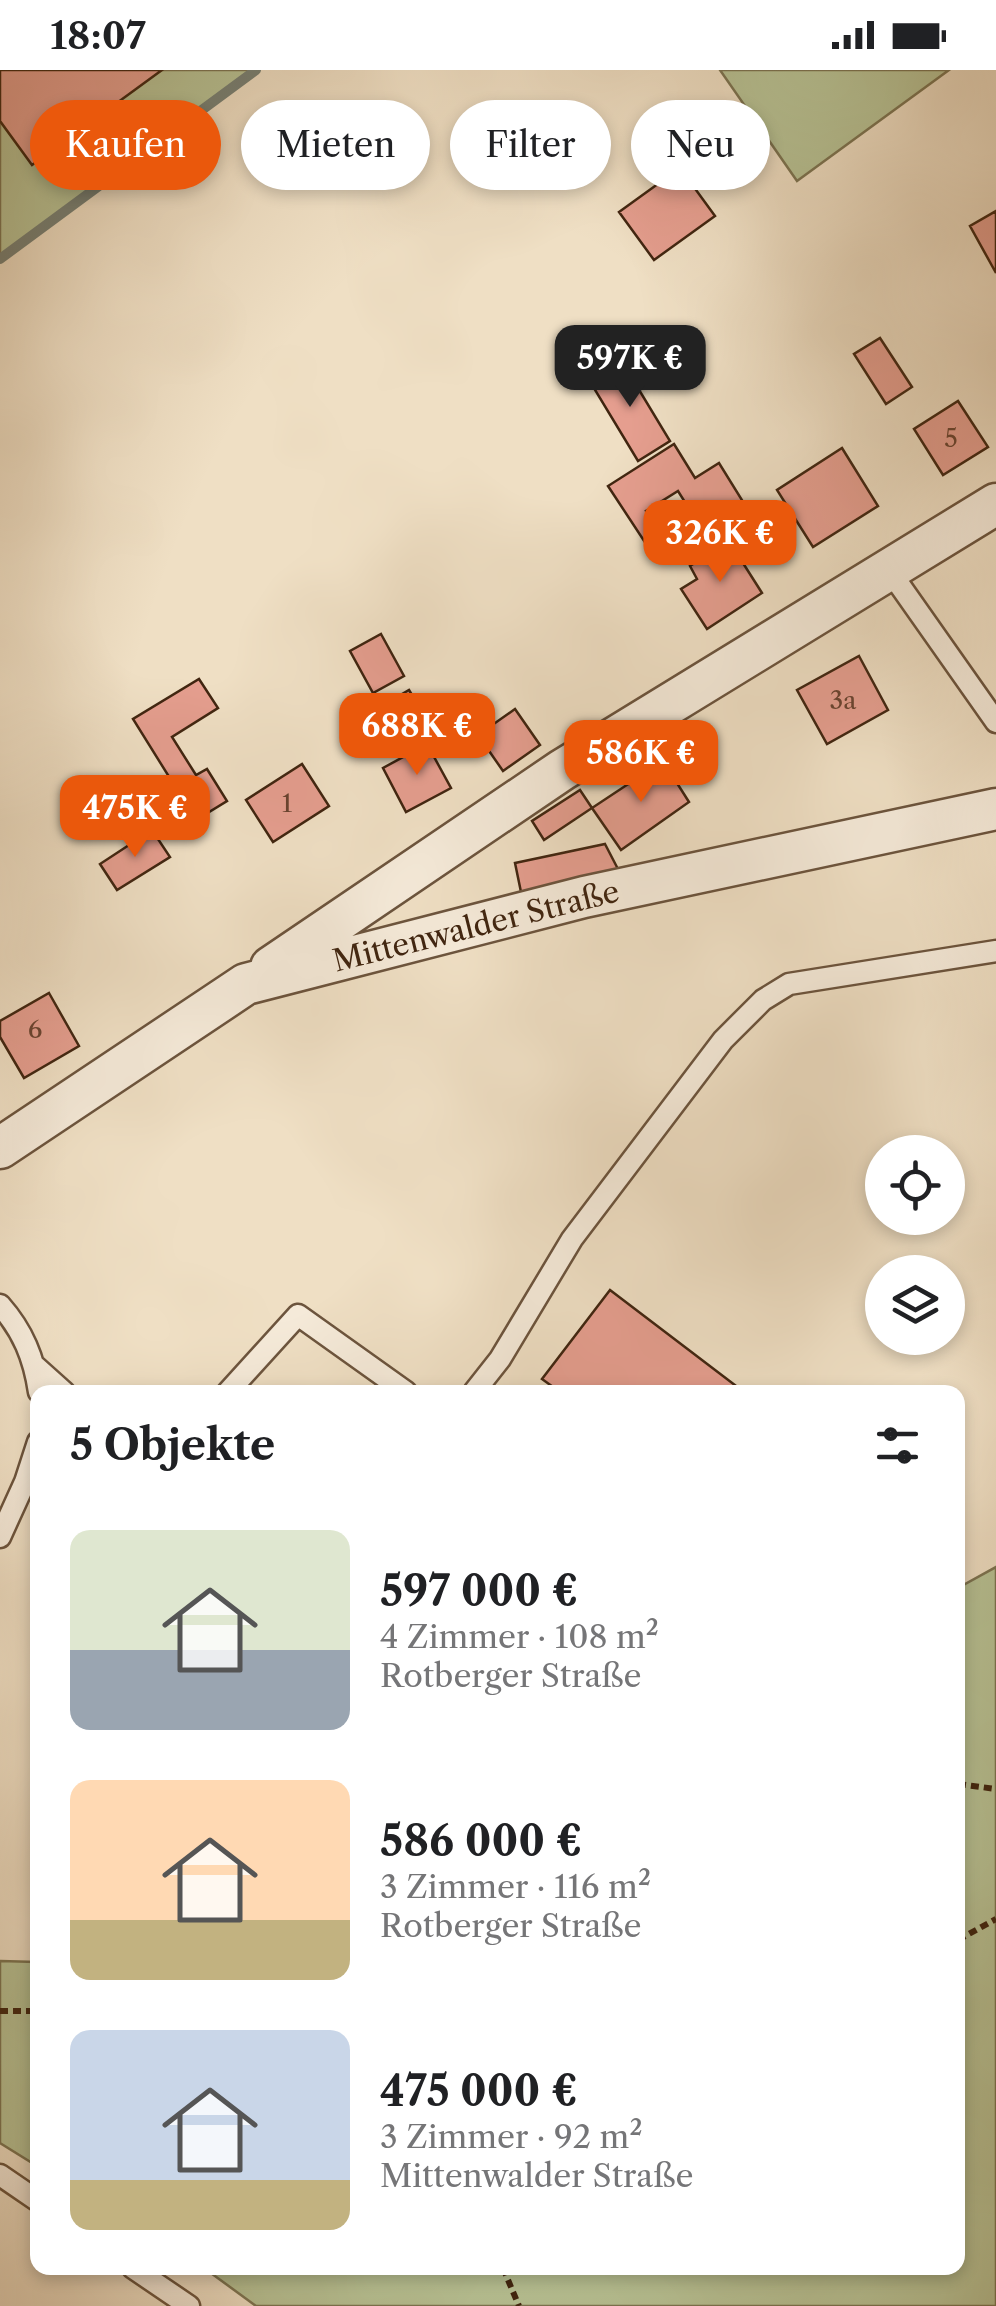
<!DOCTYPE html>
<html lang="de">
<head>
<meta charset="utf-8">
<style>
  :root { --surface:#fff; --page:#f6f6f6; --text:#202124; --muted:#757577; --accent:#ea580c }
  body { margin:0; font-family:"Libre Caslon Text",serif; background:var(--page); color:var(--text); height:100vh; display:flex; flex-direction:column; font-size:38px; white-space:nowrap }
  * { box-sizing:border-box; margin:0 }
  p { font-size:32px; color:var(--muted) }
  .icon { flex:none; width:55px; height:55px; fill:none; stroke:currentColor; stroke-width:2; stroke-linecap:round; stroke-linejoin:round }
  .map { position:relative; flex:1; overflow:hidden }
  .details { position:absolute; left:30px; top:1315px; width:935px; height:890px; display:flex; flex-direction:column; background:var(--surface); border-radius:20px; box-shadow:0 5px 15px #0003 }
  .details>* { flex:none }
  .hud { position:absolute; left:30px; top:30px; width:938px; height:90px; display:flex; gap:20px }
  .buttons { position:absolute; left:865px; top:1065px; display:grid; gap:20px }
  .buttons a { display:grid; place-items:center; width:100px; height:100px; border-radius:50%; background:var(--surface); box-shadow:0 5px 15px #0003; font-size:50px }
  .price { position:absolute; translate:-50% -85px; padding:0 22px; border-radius:20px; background:var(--accent); color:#fff; font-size:32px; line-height:65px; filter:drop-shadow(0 2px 5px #0008) }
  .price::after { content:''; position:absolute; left:50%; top:60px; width:30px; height:22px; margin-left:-15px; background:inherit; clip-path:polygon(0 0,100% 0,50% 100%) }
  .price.current { background:#222; color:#fff }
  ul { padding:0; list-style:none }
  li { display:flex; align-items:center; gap:30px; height:250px; padding:0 40px }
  li span { display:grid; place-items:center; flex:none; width:280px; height:200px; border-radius:20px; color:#555 }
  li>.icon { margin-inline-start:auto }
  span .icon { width:120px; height:120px; fill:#fffc; stroke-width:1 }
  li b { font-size:42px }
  h2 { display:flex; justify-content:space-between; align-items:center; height:120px; padding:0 40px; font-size:42px }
  .pill { padding:0 35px; border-radius:45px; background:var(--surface); box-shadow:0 5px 15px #0003; font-size:35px; line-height:90px }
  .pill.current { background:var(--accent); color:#fff }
  .status { display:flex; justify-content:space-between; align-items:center; height:70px; padding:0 50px; background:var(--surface); direction:ltr }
  .status svg { height:28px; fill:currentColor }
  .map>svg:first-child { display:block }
  .green { fill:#b7c295; stroke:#7c7452; stroke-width:2.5 }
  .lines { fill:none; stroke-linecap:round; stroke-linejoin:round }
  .stream { stroke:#768075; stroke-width:10 }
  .building { fill:#e59e8f; stroke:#402510; stroke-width:2.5 }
  .service-casing { stroke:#6c543d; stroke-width:25 }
  .minor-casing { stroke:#6c543d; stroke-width:45 }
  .path { stroke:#402510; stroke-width:6; stroke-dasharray:8 5; stroke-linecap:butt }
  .service { stroke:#f5ead9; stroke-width:20 }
  .minor { stroke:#f5ead9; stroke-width:40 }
  .labels { text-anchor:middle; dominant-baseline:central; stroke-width:10; stroke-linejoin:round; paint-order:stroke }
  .number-label { font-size:25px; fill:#694330 }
  .street-label { font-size:30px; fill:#402510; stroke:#f5ead9 }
</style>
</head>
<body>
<div class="status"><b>18:07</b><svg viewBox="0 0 49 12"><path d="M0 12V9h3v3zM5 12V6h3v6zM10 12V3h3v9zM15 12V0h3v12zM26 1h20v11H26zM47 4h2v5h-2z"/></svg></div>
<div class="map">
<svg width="996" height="2236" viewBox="0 0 996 2236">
  <rect width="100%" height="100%" fill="#efdfc4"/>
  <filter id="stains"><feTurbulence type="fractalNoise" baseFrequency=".002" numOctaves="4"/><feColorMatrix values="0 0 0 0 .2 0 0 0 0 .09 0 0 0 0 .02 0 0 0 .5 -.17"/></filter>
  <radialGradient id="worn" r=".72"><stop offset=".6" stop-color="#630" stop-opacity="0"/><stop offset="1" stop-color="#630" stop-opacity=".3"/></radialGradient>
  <path class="green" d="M0 0H256L0 189Z
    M720 0H949L797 111Z
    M996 1497V2236H256L204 2198H958V1518Z
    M0 1891 37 1892V2096L0 2073Z"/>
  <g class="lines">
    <path class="stream" d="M0 189 256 0"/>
  </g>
  <path class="building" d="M0 0H162L32 95 0 51Z
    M680 98 715 146 654 190 619 142Z
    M996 141V203L970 156Z
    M880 268 912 317 886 334 854 284Z
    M621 290 670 371 638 391 589 310Z
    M958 331 988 377 943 405 914 359Z
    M674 374 695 408 719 393 758 456 715 480 678 421 646 441 669 476 654 486 608 416Z
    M842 378 878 436 813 477 777 420Z
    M729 471 762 523 707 559 681 519 697 509 690 496Z
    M381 564 404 606 373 623 350 581Z
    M859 586 888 640 827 674 797 620Z
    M199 609 218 638 172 667 196 705 207 699 227 731 196 750 133 649Z
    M409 620 428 652 406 665 387 633Z
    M515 639 540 675 503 701 478 665Z
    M427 674 451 718 406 742 383 698Z
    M663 691 689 732 621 780 592 738Z
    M302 694 329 736 273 772 246 730Z
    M580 720 592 738 544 770 532 751Z
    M152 760 170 787 117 820 100 794Z
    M605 774 619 801 521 822 515 793Z
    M49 923 79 976 24 1008 0 967V951Z
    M610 1220 744 1322H560L542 1309Z"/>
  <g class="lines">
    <g class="service-casing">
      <path id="service" d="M889 500 996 652
        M0 1235C23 1261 34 1288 39 1322
        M35 1296 64 1322
        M228 1322 298 1245 406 1322
        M474 1322 500 1289 572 1169 723 970 763 930 789 914 996 881
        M0 1467 25 1412 38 1372
        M0 2105 38 2131
        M133 2198 189 2236"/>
    </g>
    <g class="minor-casing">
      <path id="minor" d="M271 897 562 700 996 434
        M0 1078 246 914 584 827 996 739"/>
    </g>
    <path class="path" d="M958 1714 996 1719
      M958 1870 996 1849
      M0 1941H38
      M503 2198 519 2236"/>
    <use href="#service" class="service"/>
    <use href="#minor" class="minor"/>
  </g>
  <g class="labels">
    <g class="number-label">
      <text x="951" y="368">5</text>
      <text x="843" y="630">3a</text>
      <text x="287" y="733">1</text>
      <text x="35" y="959">6</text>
    </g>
    <g class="street-label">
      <text transform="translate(476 856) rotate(-14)">Mittenwalder Straße</text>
    </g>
  </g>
  <rect width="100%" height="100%" filter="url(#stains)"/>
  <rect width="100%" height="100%" fill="url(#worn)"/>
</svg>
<div class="buttons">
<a><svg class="icon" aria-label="locate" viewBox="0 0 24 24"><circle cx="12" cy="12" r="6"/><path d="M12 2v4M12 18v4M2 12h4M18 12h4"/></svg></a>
<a><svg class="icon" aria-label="layers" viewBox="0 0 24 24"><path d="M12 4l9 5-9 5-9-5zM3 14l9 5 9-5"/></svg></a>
</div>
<b class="price current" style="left:630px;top:340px">597K €</b>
<b class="price" style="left:720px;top:515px">326K €</b>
<b class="price" style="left:417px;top:708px">688K €</b>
<b class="price" style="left:641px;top:735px">586K €</b>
<b class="price" style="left:135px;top:790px">475K €</b>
<div class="hud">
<a class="pill current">Kaufen</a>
<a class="pill">Mieten</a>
<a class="pill">Filter</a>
<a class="pill">Neu</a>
</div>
<section class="details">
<h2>5 Objekte<svg class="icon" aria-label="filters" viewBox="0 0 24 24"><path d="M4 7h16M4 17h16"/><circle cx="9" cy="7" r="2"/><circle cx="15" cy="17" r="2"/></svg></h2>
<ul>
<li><span style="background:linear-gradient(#dfe7d0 60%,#9aa5b1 0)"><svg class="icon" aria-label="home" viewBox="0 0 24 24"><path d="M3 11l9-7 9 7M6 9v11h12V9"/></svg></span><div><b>597 000 €</b><p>4 Zimmer · 108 m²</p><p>Rotberger Straße</p></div></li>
<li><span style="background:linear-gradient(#ffd9b3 70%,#c2b280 0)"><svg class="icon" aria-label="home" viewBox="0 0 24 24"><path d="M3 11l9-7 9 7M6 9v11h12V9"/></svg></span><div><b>586 000 €</b><p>3 Zimmer · 116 m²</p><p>Rotberger Straße</p></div></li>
<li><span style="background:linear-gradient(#c9d6e8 75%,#c2b280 0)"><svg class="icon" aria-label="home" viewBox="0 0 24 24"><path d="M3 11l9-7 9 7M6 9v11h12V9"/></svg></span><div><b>475 000 €</b><p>3 Zimmer · 92 m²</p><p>Mittenwalder Straße</p></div></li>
</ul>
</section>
</div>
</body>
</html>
